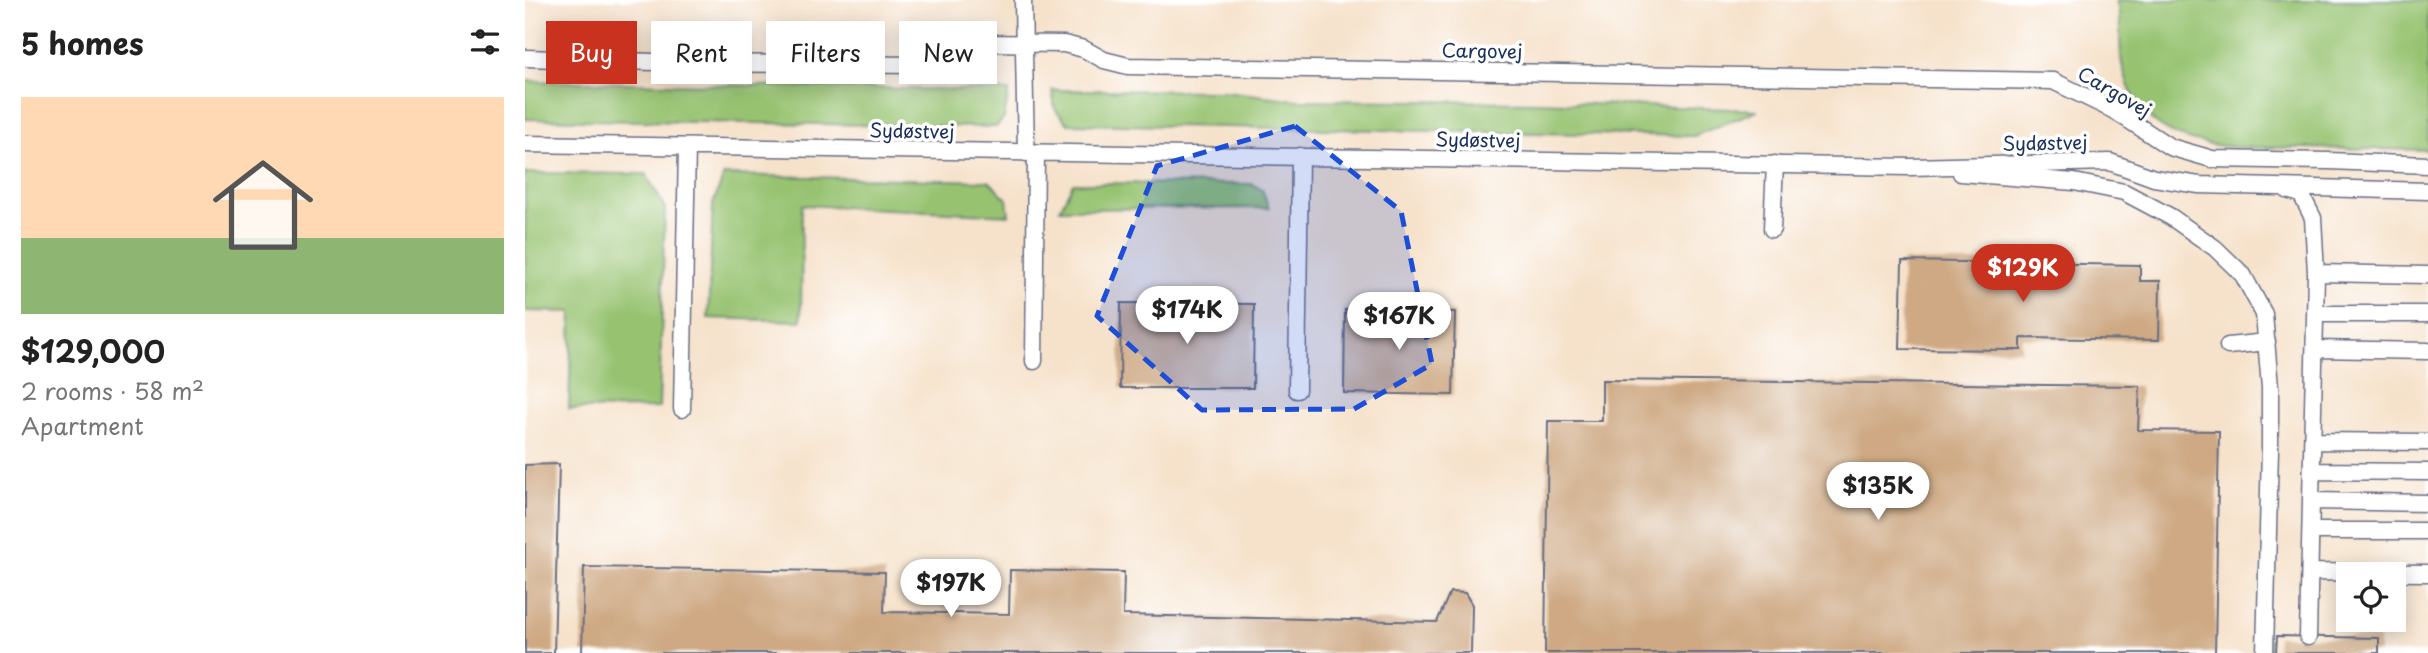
<!DOCTYPE html>
<html lang="en">
<head>
<meta charset="utf-8">
<style>
  :root { --surface:#fff; --page:#f2f2f2; --text:#222; --muted:#767676; --line:#e0e0e0; --accent:#c8321e }
  body { margin:0; font-family:"Playpen Sans",sans-serif; background:var(--page); color:var(--text); height:100vh; display:flex; flex-direction:column; font-size:26px; white-space:nowrap }
  * { box-sizing:border-box; margin:0 }
  p { font-size:23px; color:var(--muted) }
  .icon { flex:none; width:38px; height:38px; fill:none; stroke:currentColor; stroke-width:2; stroke-linecap:round; stroke-linejoin:round }
  .map { position:relative; flex:1; overflow:hidden }
  .drawer { display:flex; flex-direction:column; background:var(--surface); width:525px }
  .drawer>* { flex:none }
  .banner { position:absolute; left:21px; top:21px; width:665px; height:63px; display:flex; gap:14px }
  .buttons { position:absolute; left:1811px; top:562px; display:grid; gap:14px }
  .buttons a { display:grid; place-items:center; width:70px; height:70px; border-radius:0px; background:var(--surface); box-shadow:0 4px 18px #0003; font-size:35px }
  .price { position:absolute; translate:-50% -60px; padding:0 16px; border-radius:24px; background:#fff; color:#222; font-size:23px; line-height:46px; filter:drop-shadow(0 2px 4px #0008) }
  .price::after { content:''; position:absolute; left:50%; top:42px; width:21px; height:16px; margin-left:-10px; background:inherit; clip-path:polygon(0 0,100% 0,50% 100%) }
  .price.selected { background:var(--accent); color:#fff }
  ul { padding:0; list-style:none }
  li { display:grid; align-content:center; gap:14px; height:371px; padding:0 21px }
  li+li { border-top:2px solid var(--line) }
  li span { display:grid; place-items:center; height:217px; border-radius:0px; color:#555 }
  li>.icon { margin-inline-start:auto }
  span .icon { width:126px; height:126px; fill:#fffc; stroke-width:1 }
  li b { font-size:30px }
  h2 { display:flex; justify-content:space-between; align-items:center; height:84px; padding:0 21px; font-size:30px }
  .pill { padding:0 24px; border-radius:0px; background:var(--surface); box-shadow:0 4px 18px #0003; font-size:24px; line-height:63px }
  .pill.selected { background:var(--accent); color:#fff }
  main { display:flex; flex:1; min-height:0 }
  .map>svg:first-child { display:block }
  .green { fill:#97c371; stroke:#597968; stroke-width:2 }
  .building { fill:#cea983 }
  .lines { fill:none; stroke-linecap:round; stroke-linejoin:round }
  .lane-casing { stroke:#686e84; stroke-width:19 }
  .lane { stroke:#fff; stroke-width:16 }
  .marked { fill:#1d4ed8; fill-opacity:0.2; stroke:#1d4ed8; stroke-width:5; stroke-dasharray:14 9; stroke-linejoin:round }
  .labels { text-anchor:middle; dominant-baseline:central; stroke-width:7; stroke-linejoin:round; paint-order:stroke }
  .street-label { font-size:19px; fill:#1b2f5e; stroke:#fff }
</style>
</head>
<body>
<main>
<section class="drawer">
<h2>5 homes<svg class="icon" aria-label="filters" viewBox="0 0 24 24"><path d="M4 7h16M4 17h16"/><circle cx="9" cy="7" r="2"/><circle cx="15" cy="17" r="2"/></svg></h2>
<ul>
<li><span style="background:linear-gradient(#ffd9b3 65%,#8fb573 0)"><svg class="icon" aria-label="home" viewBox="0 0 24 24"><path d="M3 11l9-7 9 7M6 9v11h12V9"/></svg></span><div><b>$129,000</b><p>2 rooms · 58 m²</p><p>Apartment</p></div></li>
</ul>
</section>
<div class="map">
<svg width="1903" height="653" viewBox="0 0 1903 653">
  <rect width="100%" height="100%" fill="#fff"/>
  <filter id="ink" filterUnits="userSpaceOnUse"><feTurbulence type="fractalNoise" baseFrequency=".0143" numOctaves="2"/><feDisplacementMap in="SourceGraphic" scale="14" xChannelSelector="R" yChannelSelector="G"/><feConvolveMatrix kernelMatrix="1 2 1 2 8 2 1 2 1" color-interpolation-filters="sRGB"/></filter>
  <filter id="wash" filterUnits="userSpaceOnUse"><feTurbulence type="fractalNoise" baseFrequency=".00686" numOctaves="4" result="noise"/><feDisplacementMap in="SourceGraphic" scale="28" xChannelSelector="R" yChannelSelector="G"/><feGaussianBlur stdDeviation="1.57" result="paint"/><feColorMatrix in="noise" values="0 0 0 0 0 0 0 0 0 0 0 0 0 0 0 0 0 1.4 0 .05"/><feComposite in="paint" operator="in"/></filter>
  <g filter="url(#wash)">
    <rect width="100%" height="100%" fill="#f6e2cb"/>
    <path class="green" d="M1591 0H1903V150L1707 147C1650 142 1610 125 1597 64 1593 43 1598 21 1591 0Z
      M0 81 484 91 479 118 471 127 0 119Z
      M527 90 700 91 772 100 1014 102 1233 110 1169 136 543 124 530 109Z
      M0 173 121 174 140 208 134 408 44 409 47 312 0 311Z
      M199 175 464 181 482 199 484 215 277 205 276 321 183 318 188 204Z
      M548 183 726 184 737 189 744 208 535 209Z"/>
    <g id="blocks">
      <path class="building" d="M1377 261 1615 265V281H1635L1634 340 1496 338V350L1375 349Z
        M596 303 729 304 728 388H595Z
        M820 310 930 312 928 395 819 393Z
        M1077 380 1615 386 1613 430 1694 431 1690 653H1020L1023 421H1077Z
        M34 464 29 653H0V465Z
        M59 567 360 572 359 612 484 614 485 570 599 572 598 615 912 622 925 592 940 593 947 605 946 653H57Z
        M1752 636 1854 638V653H1751Z"/>
    </g>
  </g>
  <g filter="url(#ink)">
    <use href="#blocks" fill-opacity="0" stroke="#686e84" stroke-width="2"/>
    <g class="lines">
      <g class="lane-casing">
        <path id="lane" d="M498 0 501 153
          M0 58 162 63 393 65 426 57 454 43 539 44 559 49 579 60 603 66 1528 81 1590 111 1645 147 1687 159 1804 161 1903 165
          M0 144 1385 167 1585 162 1629 178 1674 185 1903 191
          M1436 173 1549 182 1599 192 1646 217 1690 248 1718 275 1739 314 1745 388V449L1740 653
          M1762 190 1776 194 1788 218 1791 273 1783 637
          M1247 229 1250 164
          M1791 273 1903 275
          M1790 314H1903
          M1703 346 1742 342
          M1790 349 1903 351
          M509 361 511 153
          M772 390 775 156
          M157 409 162 147
          M1788 441 1903 442
          M1788 471 1903 472
          M1788 501 1903 503
          M1787 531H1903
          M1785 572 1903 573"/>
      </g>
      <use href="#lane" class="lane"/>
    </g>
  </g>
  <path class="marked" d="M770 126 876 211 907 364 829 409 677 410 572 316 632 166Z"/>
  <g class="labels">
    <g class="street-label">
      <text transform="translate(957 50) rotate(1)">Cargovej</text>
      <text transform="translate(1590 91) rotate(30)">Cargovej</text>
      <text transform="translate(387 130) rotate(1)">Sydøstvej</text>
      <text transform="translate(953 139) rotate(1)">Sydøstvej</text>
      <text transform="translate(1520 142) rotate(-1)">Sydøstvej</text>
    </g>
  </g>
</svg>
<div class="buttons">
<a><svg class="icon" aria-label="locate" viewBox="0 0 24 24"><circle cx="12" cy="12" r="6"/><path d="M12 2v4M12 18v4M2 12h4M18 12h4"/></svg></a>
</div>
<b class="price selected" style="left:1498px;top:304px">$129K</b>
<b class="price" style="left:662px;top:346px">$174K</b>
<b class="price" style="left:874px;top:352px">$167K</b>
<b class="price" style="left:1353px;top:522px">$135K</b>
<b class="price" style="left:426px;top:619px">$197K</b>
<div class="banner">
<a class="pill selected">Buy</a>
<a class="pill">Rent</a>
<a class="pill">Filters</a>
<a class="pill">New</a>
</div>
</div>
</main>
</body>
</html>
